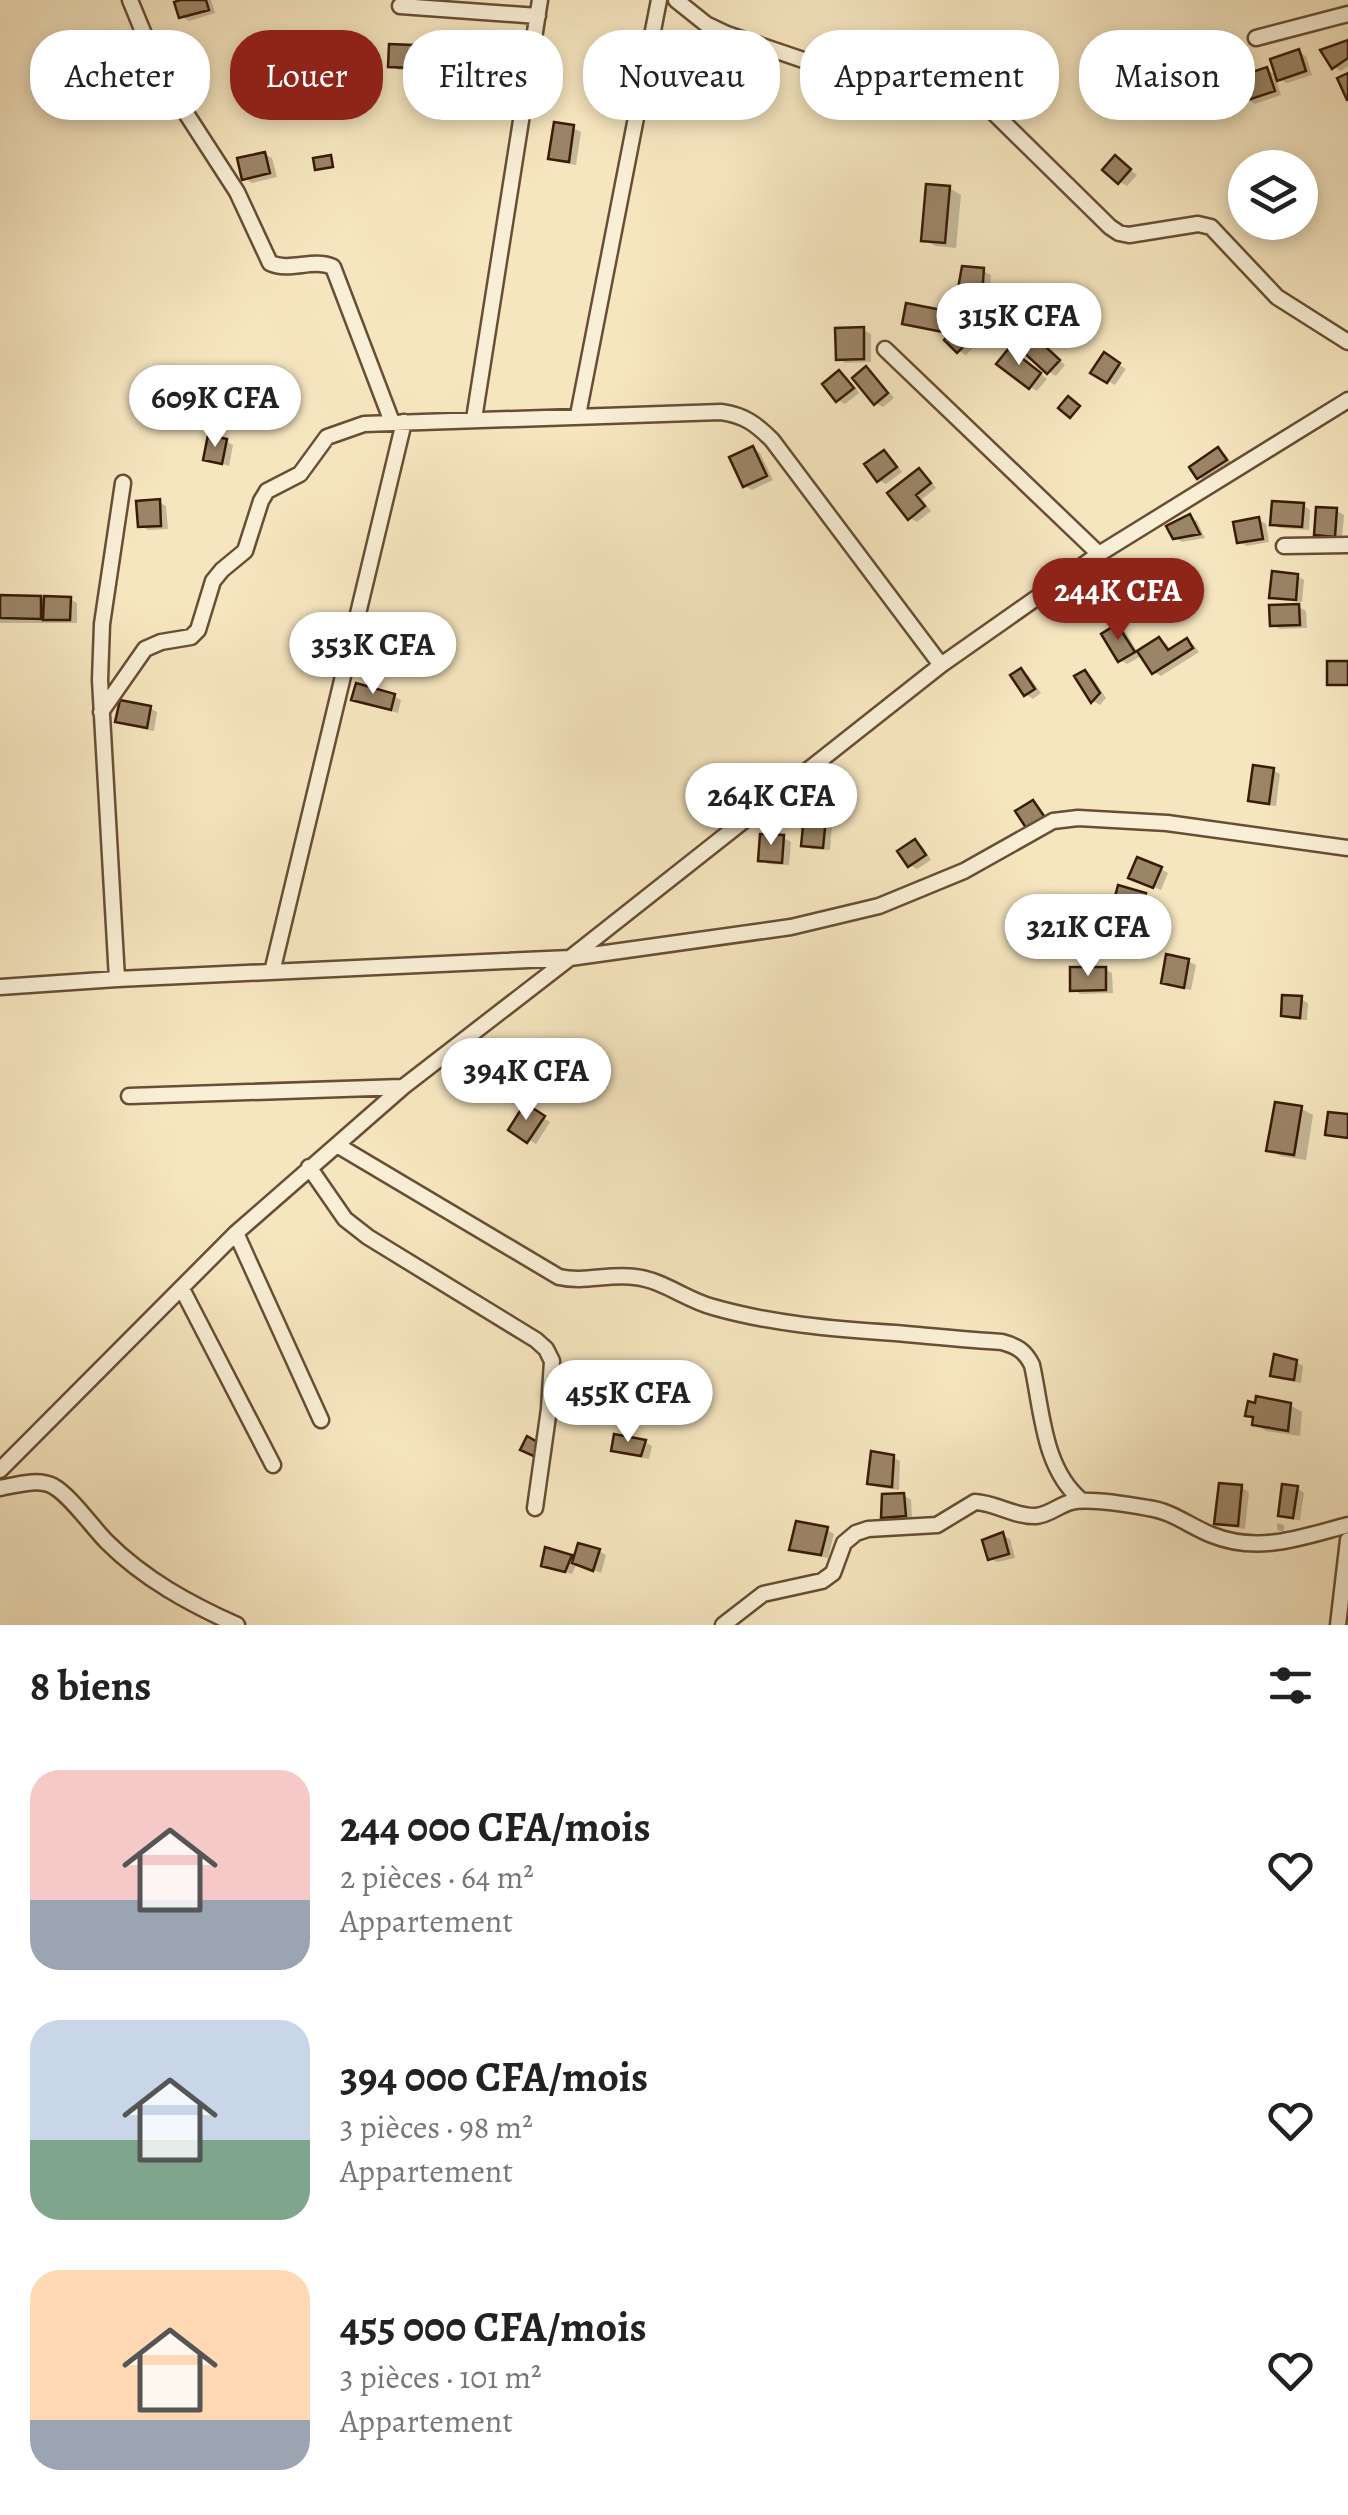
<!DOCTYPE html>
<html lang="fr">
<head>
<meta charset="utf-8">
<style>
  :root { --surface:#fff; --page:#f6f6f6; --text:#222; --muted:#767676; --accent:#8f2418 }
  body { margin:0; font-family:Alegreya,serif; background:var(--page); color:var(--text); height:100vh; display:flex; flex-direction:column; font-size:38px; white-space:nowrap }
  * { box-sizing:border-box; margin:0 }
  p { font-size:32px; color:var(--muted) }
  .icon { flex:none; width:55px; height:55px; fill:none; stroke:currentColor; stroke-width:2; stroke-linecap:round; stroke-linejoin:round }
  .map { position:relative; height:1625px; overflow:hidden }
  .panel { display:flex; flex-direction:column; background:var(--surface); flex:1 }
  .panel>* { flex:none }
  .top-card { position:absolute; left:30px; top:30px; width:1290px; height:90px; display:flex; gap:20px }
  .fabs { position:absolute; left:1228px; top:150px; display:grid; gap:20px }
  .fabs a { display:grid; place-items:center; width:90px; height:90px; border-radius:50%; background:var(--surface); box-shadow:0 5px 15px #0003; font-size:50px }
  .price { position:absolute; translate:-50% -85px; padding:0 22px; border-radius:35px; background:#fff; color:#222; font-size:32px; line-height:65px; filter:drop-shadow(0 2px 5px #0008) }
  .price::after { content:''; position:absolute; left:50%; top:60px; width:30px; height:22px; margin-left:-15px; background:inherit; clip-path:polygon(0 0,100% 0,50% 100%) }
  .price.on { background:var(--accent); color:#fff }
  ul { padding:0; list-style:none }
  li { display:flex; align-items:center; gap:30px; height:250px; padding:0 30px }
  li span { display:grid; place-items:center; flex:none; width:280px; height:200px; border-radius:30px; color:#555 }
  li>.icon { margin-inline-start:auto }
  span .icon { width:120px; height:120px; fill:#fffc; stroke-width:1 }
  li b { font-size:42px }
  h2 { display:flex; justify-content:space-between; align-items:center; height:120px; padding:0 30px; font-size:42px }
  .pill { padding:0 35px; border-radius:40px; background:var(--surface); box-shadow:0 5px 15px #0003; font-size:35px; line-height:90px }
  .pill.on { background:var(--accent); color:#fff }
  .map>svg:first-child { display:block }
  .shadow { fill:#0003 }
  .building { fill:#9b8567; stroke:#381b06; stroke-width:2.5 }
  .lines { fill:none; stroke-linecap:round; stroke-linejoin:round }
  .minor-casing { stroke:#684e34; stroke-width:19 }
  .minor { stroke:#f9efd6; stroke-width:14 }
</style>
</head>
<body>
<div class="map">
<svg width="1348" height="1625" viewBox="0 0 1348 1625">
  <rect width="100%" height="100%" fill="#f6e6c0"/>
  <filter id="stains"><feTurbulence type="fractalNoise" baseFrequency=".002" numOctaves="4"/><feColorMatrix values="0 0 0 0 .2 0 0 0 0 .09 0 0 0 0 .02 0 0 0 .5 -.17"/></filter>
  <radialGradient id="worn" r=".72"><stop offset=".6" stop-color="#630" stop-opacity="0"/><stop offset="1" stop-color="#630" stop-opacity=".3"/></radialGradient>
  <path class="shadow" d="M189 0H211L215 13 189 21 181 16Z
    M1348 42V66L1341 71 1334 67Z
    M413 47 420 51 419 70H398L391 65Z
    M474 47 482 51 481 75H468L461 71Z
    M1298 52 1306 56 1312 75 1287 83 1275 77 1281 95 1255 104 1247 100 1267 70 1278 76Z
    M1126 65 1133 69 1127 82 1097 69Z
    M573 128 581 132 576 165 558 162 551 158Z
    M265 154 272 158 277 177 252 183 244 178Z
    M1122 163 1137 175 1127 186 1120 182Z
    M949 188 961 195 956 248 936 246 924 240Z
    M983 271 991 275 989 299 967 297 960 293Z
    M951 314 958 318 955 332 968 319 987 334 966 355 959 351 953 335 912 327 905 323Z
    M863 330 871 334V362L845 363 838 358Z
    M1041 344 1065 365 1056 376 1049 372Z
    M1017 355 1047 379 1037 391 1030 387Z
    M1104 356 1126 369 1115 385 1094 373Z
    M867 369 874 374 894 398 883 407 876 403Z
    M840 373 847 377 859 393 845 404 838 400Z
    M226 441 233 445 229 466 206 458Z
    M753 449 760 453 773 480 752 490 745 486Z
    M1218 450 1226 455 1232 464 1206 481 1199 477Z
    M884 453 891 457 902 472 886 484 878 480Z
    M919 471 926 475 936 488 922 499 931 511 917 522 910 518Z
    M159 502 166 506 168 529 148 530 140 526Z
    M1303 505 1310 510 1309 530 1280 528 1273 524Z
    M1337 511 1344 515 1342 539 1324 538 1316 534Z
    M1190 517 1197 521 1205 538 1182 542 1174 537Z
    M1259 520 1266 524 1269 542 1247 546 1240 542Z
    M1297 576 1304 580 1302 602 1279 600 1272 596Z
    M0 597 41 598 46 601 70 599 77 603V623H0Z
    M1299 607 1306 611 1307 628 1280 629 1272 625Z
    M1117 627 1125 631 1138 653 1160 640 1167 644 1171 651 1187 641 1194 645 1199 652 1161 676 1154 672 1143 655 1127 664 1120 660Z
    M1021 671 1028 675 1041 693 1033 699 1026 694Z
    M1085 673 1092 677 1106 698 1100 705 1093 701 1078 677Z
    M394 696 401 700 398 713 361 703 354 699Z
    M150 708 157 712 154 731 125 725 118 721Z
    M1273 770 1280 774 1276 806 1258 804 1251 800Z
    M825 821 832 825 830 850 811 849 804 844Z
    M784 838 791 842 789 865 768 864 761 860Z
    M915 842 922 846 931 860 917 869 910 865Z
    M1161 869 1168 873 1161 890 1139 881Z
    M1145 895 1153 899 1146 926 1112 915Z
    M1188 961 1196 965 1191 990 1171 986 1164 982Z
    M1105 969 1112 973 1113 993 1080 994 1073 989Z
    M1301 999 1308 1003 1307 1020 1291 1019 1284 1015Z
    M526 1107 550 1122 536 1144 511 1129Z
    M1302 1109 1313 1115 1306 1160 1280 1156 1269 1150Z
    M1296 1362 1303 1366 1301 1383 1280 1379 1273 1375Z
    M1290 1405 1302 1412 1300 1436 1266 1431 1255 1424V1419L1248 1415 1257 1406Z
    M645 1442 652 1446 649 1459 621 1454 614 1449Z
    M893 1457 900 1461 899 1490 877 1487 870 1483Z
    M1242 1488 1249 1492 1245 1529 1224 1526 1217 1522Z
    M1297 1488 1304 1493 1300 1520 1288 1519 1281 1514Z
    M903 1495 911 1500 912 1519 891 1520 884 1516Z
    M1277 1523 1284 1525V1532L1277 1530Z
    M827 1530 834 1534 828 1558 799 1553 792 1548Z
    M1002 1535 1010 1539 1015 1558 997 1562 990 1558Z
    M599 1551 606 1555 601 1573 577 1563 572 1574 552 1569 544 1565 571 1557 575 1560Z"/>
  <path class="building" d="M180 0H206L209 10 179 18 174 2Z
    M1348 40V58L1332 69 1320 50Z
    M389 44 413 45 412 68 388 67Z
    M459 44 475 45 474 72H458Z
    M1094 49 1127 63 1119 80 1086 66Z
    M1299 49 1306 71 1277 81 1270 59Z
    M438 61 439 72 428 73V62Z
    M1267 67 1275 91 1245 101 1237 77Z
    M1348 73V100H1347L1337 78Z
    M554 122 574 125 569 162 548 159Z
    M265 152 270 173 242 180 237 158Z
    M331 155 333 167 315 170 313 158Z
    M1115 155 1131 169 1118 184 1102 170Z
    M926 184 950 186 945 243 921 241Z
    M962 266 984 268 982 296 957 294Z
    M995 299 1004 307 989 324 980 316Z
    M906 303 952 312 948 333 902 324Z
    M968 316 981 329 957 353 944 340Z
    M864 327V359L836 360 835 328Z
    M1034 336 1060 360 1047 374 1021 350Z
    M1009 348 1041 373 1029 389 996 364Z
    M1104 352 1120 363 1107 383 1090 373Z
    M866 366 888 393 874 405 852 378Z
    M839 370 854 388 836 402 822 384Z
    M1068 396 1080 406 1070 418 1058 408Z
    M208 435 227 439 222 464 203 460Z
    M753 446 767 476 743 487 729 457Z
    M1218 447 1227 460 1197 479 1189 467Z
    M884 450 897 467 877 482 864 464Z
    M919 468 931 483 916 495 925 506 908 520 887 493Z
    M160 499 161 526 138 527 136 501Z
    M1272 501 1304 503 1302 527 1270 525Z
    M1316 507 1337 508 1335 537 1314 535Z
    M1190 514 1200 534 1173 539 1166 526Z
    M1259 517 1263 539 1237 543 1233 522Z
    M1272 571 1298 574 1296 600 1269 598Z
    M0 595 41 596V619L0 618Z
    M44 596 71 597 70 620H43Z
    M1299 604 1300 625 1270 626 1269 605Z
    M1117 624 1135 652 1118 662 1101 634Z
    M1159 637 1168 650 1187 638 1193 648 1152 674 1137 651Z
    M1327 661H1348V685H1327Z
    M1021 668 1035 689 1024 696 1010 675Z
    M1085 670 1100 693 1091 703 1074 676Z
    M356 683 395 694 391 710 351 700Z
    M120 700 151 706 147 728 115 722Z
    M1253 765 1274 768 1269 804 1248 801Z
    M1033 800 1046 819 1028 831 1015 811Z
    M804 816 826 818 823 848 801 846Z
    M760 834 784 835 782 863 758 861Z
    M915 839 926 855 908 867 897 851Z
    M1137 857 1162 867 1153 888 1128 878Z
    M1118 885 1146 893 1138 924 1110 916Z
    M1166 954 1189 959 1184 988 1161 983Z
    M1070 967H1106V990L1070 991Z
    M1282 995 1302 996 1300 1018 1281 1016Z
    M1275 1102 1302 1106 1294 1155 1266 1151Z
    M525 1103 545 1116 527 1143 508 1130Z
    M1328 1112 1348 1114V1138L1325 1135Z
    M1274 1354 1297 1360 1294 1380 1270 1376Z
    M1256 1396 1291 1403 1288 1431 1252 1425 1253 1417 1245 1416 1248 1401 1255 1403Z
    M614 1434 646 1440 641 1456 611 1451Z
    M527 1436 541 1444 536 1457 520 1450Z
    M871 1451 894 1455 892 1487 867 1484Z
    M1219 1483 1242 1485 1238 1526 1214 1524Z
    M1282 1484 1298 1486 1293 1518 1278 1516Z
    M904 1493 906 1516 881 1518 882 1494Z
    M796 1521 828 1527 821 1555 789 1550Z
    M1003 1532 1009 1554 988 1560 982 1540Z
    M578 1543 600 1549 593 1571 572 1563Z
    M545 1547 572 1555 565 1572 541 1566Z"/>
  <g class="lines">
    <g class="minor-casing">
      <path id="minor" d="M130 0 160 73 237 192 270 263C290 272 313 258 333 267L392 422
        M676 0 706 24 727 34 818 65 832 66 922 52 937 57 1110 227 1119 233 1129 235 1198 224 1211 227 1277 297 1348 342
        M400 6 538 16
        M1256 38 1348 14
        M885 349 1099 554
        M578 415 659 0
        M474 419 540 0
        M1284 546 1348 545
        M101 712 145 649 161 642 191 637 198 630 213 581 222 570 245 551 261 501 267 491 300 474 327 437 364 424 721 412C744 415 756 424 772 440L941 665
        M272 972 404 422
        M117 979 100 680 102 624 123 483
        M0 987 117 979 570 958 791 927 879 906 964 871 1053 821 1078 818 1167 823 1348 848
        M129 1096 402 1087
        M337 1145 559 1277C585 1283 609 1273 635 1277 663 1280 686 1300 713 1307 772 1324 834 1329 895 1333 930 1336 966 1340 1002 1342 1017 1346 1025 1351 1032 1365 1042 1410 1043 1468 1081 1500
        M309 1167 345 1219 368 1237 536 1340 546 1349 552 1361 549 1409 535 1508
        M236 1233 321 1420
        M182 1289 273 1465
        M0 1470 236 1233 403 1087 570 958 941 665 1099 554 1348 400
        M0 1488C16 1485 38 1478 53 1486 71 1496 92 1527 107 1542 144 1579 190 1604 237 1625
        M723 1625 763 1594 822 1581 833 1573 844 1543 856 1533 868 1529 937 1525 975 1502C996 1503 1015 1517 1036 1516 1049 1515 1059 1505 1071 1502 1087 1498 1131 1505 1148 1508 1172 1511 1191 1527 1212 1535 1259 1554 1302 1537 1348 1525
        M1338 1625 1348 1540"/>
    </g>
    <use href="#minor" class="minor"/>
  </g>
  <rect width="100%" height="100%" filter="url(#stains)"/>
  <rect width="100%" height="100%" fill="url(#worn)"/>
</svg>
<div class="fabs">
<a><svg class="icon" aria-label="layers" viewBox="0 0 24 24"><path d="M12 4l9 5-9 5-9-5zM3 14l9 5 9-5"/></svg></a>
</div>
<b class="price" style="left:1019px;top:368px">315K CFA</b>
<b class="price" style="left:215px;top:450px">609K CFA</b>
<b class="price on" style="left:1118px;top:643px">244K CFA</b>
<b class="price" style="left:373px;top:697px">353K CFA</b>
<b class="price" style="left:771px;top:848px">264K CFA</b>
<b class="price" style="left:1088px;top:979px">321K CFA</b>
<b class="price" style="left:526px;top:1123px">394K CFA</b>
<b class="price" style="left:628px;top:1445px">455K CFA</b>
<div class="top-card">
<a class="pill">Acheter</a>
<a class="pill on">Louer</a>
<a class="pill">Filtres</a>
<a class="pill">Nouveau</a>
<a class="pill">Appartement</a>
<a class="pill">Maison</a>
</div>
</div>
<section class="panel">
<h2>8 biens<svg class="icon" aria-label="filters" viewBox="0 0 24 24"><path d="M4 7h16M4 17h16"/><circle cx="9" cy="7" r="2"/><circle cx="15" cy="17" r="2"/></svg></h2>
<ul>
<li><span style="background:linear-gradient(#f6c9c9 65%,#9aa5b1 0)"><svg class="icon" aria-label="home" viewBox="0 0 24 24"><path d="M3 11l9-7 9 7M6 9v11h12V9"/></svg></span><div><b>244 000 CFA/mois</b><p>2 pièces · 64 m²</p><p>Appartement</p></div><svg class="icon" aria-label="heart" viewBox="0 0 24 24"><path d="M12 20l-8-8c-3-5 5-10 8-4 3-6 11-1 8 4z"/></svg></li>
<li><span style="background:linear-gradient(#c9d6e8 60%,#7fa58c 0)"><svg class="icon" aria-label="home" viewBox="0 0 24 24"><path d="M3 11l9-7 9 7M6 9v11h12V9"/></svg></span><div><b>394 000 CFA/mois</b><p>3 pièces · 98 m²</p><p>Appartement</p></div><svg class="icon" aria-label="heart" viewBox="0 0 24 24"><path d="M12 20l-8-8c-3-5 5-10 8-4 3-6 11-1 8 4z"/></svg></li>
<li><span style="background:linear-gradient(#ffd9b3 75%,#9aa5b1 0)"><svg class="icon" aria-label="home" viewBox="0 0 24 24"><path d="M3 11l9-7 9 7M6 9v11h12V9"/></svg></span><div><b>455 000 CFA/mois</b><p>3 pièces · 101 m²</p><p>Appartement</p></div><svg class="icon" aria-label="heart" viewBox="0 0 24 24"><path d="M12 20l-8-8c-3-5 5-10 8-4 3-6 11-1 8 4z"/></svg></li>
</ul>
</section>
</body>
</html>
